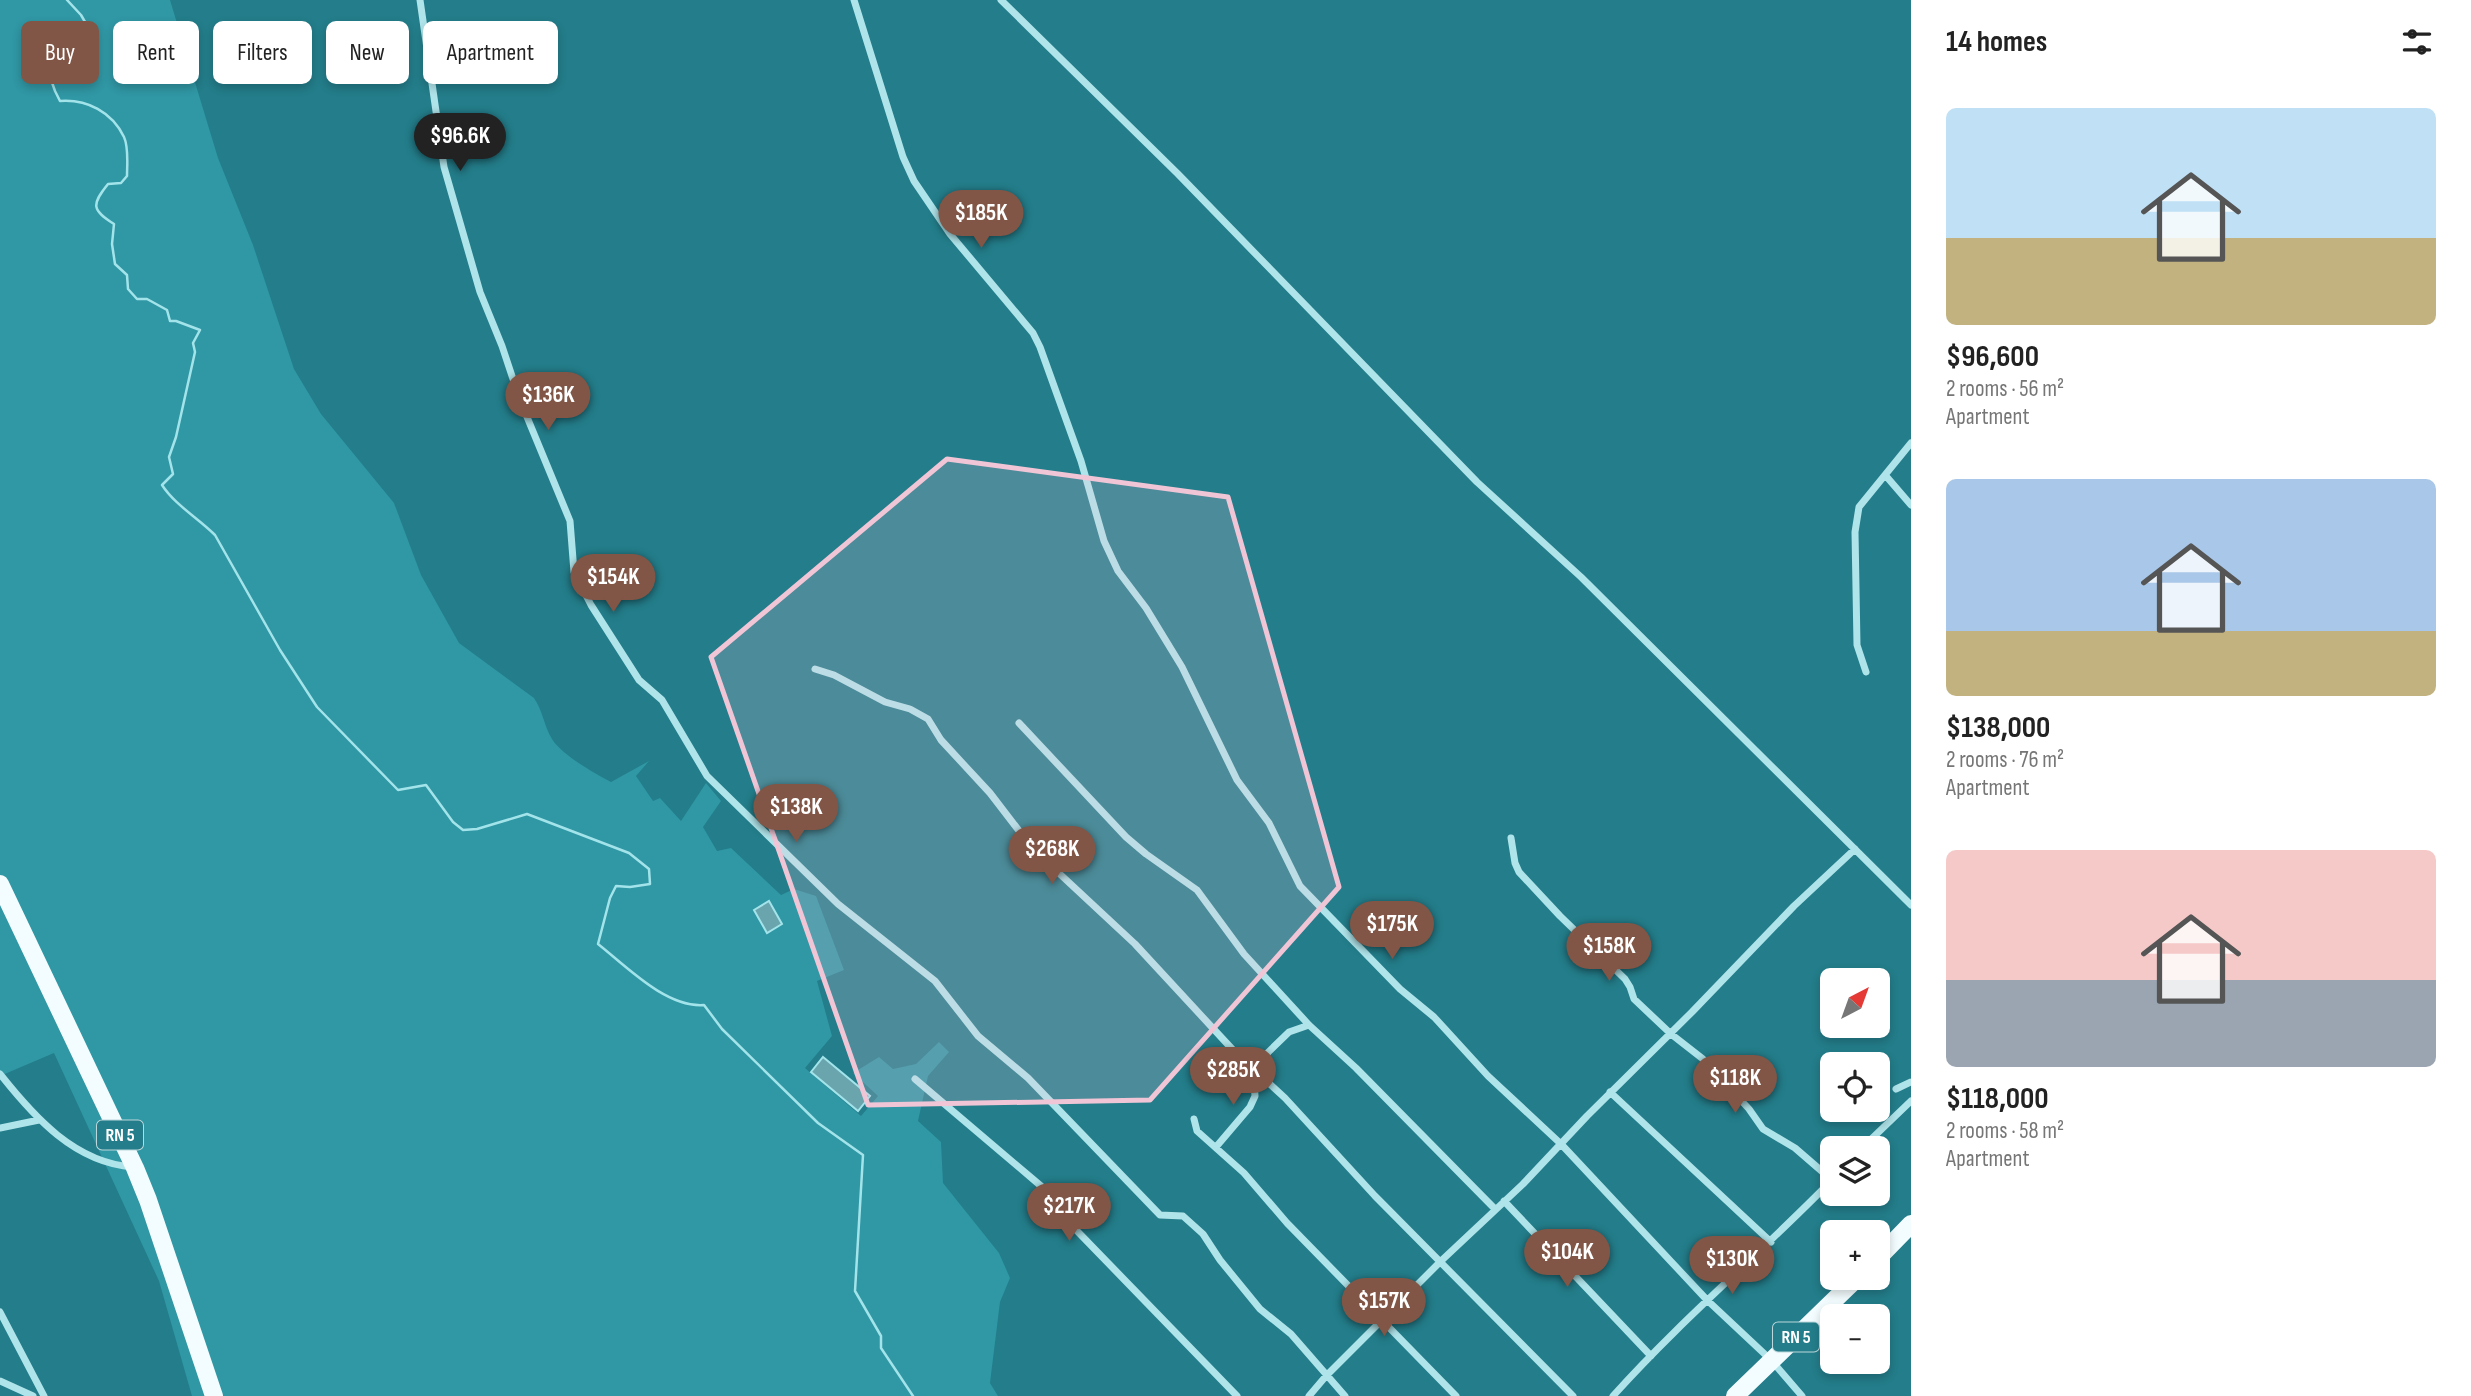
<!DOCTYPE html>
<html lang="en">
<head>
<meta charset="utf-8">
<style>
  :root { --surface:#fff; --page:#f2f2f2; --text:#222; --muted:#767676; --accent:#815646 }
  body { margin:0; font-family:"Sofia Sans Condensed",sans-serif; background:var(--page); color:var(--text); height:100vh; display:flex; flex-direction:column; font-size:26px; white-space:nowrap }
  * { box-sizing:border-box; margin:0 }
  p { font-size:23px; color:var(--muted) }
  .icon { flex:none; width:38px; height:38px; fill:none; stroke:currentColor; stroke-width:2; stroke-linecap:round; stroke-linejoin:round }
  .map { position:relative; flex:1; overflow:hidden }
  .sheet { display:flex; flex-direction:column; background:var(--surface); width:560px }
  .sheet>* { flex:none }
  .banner { position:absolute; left:21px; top:21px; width:665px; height:63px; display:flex; gap:14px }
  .needle { width:46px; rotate:41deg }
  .controls { position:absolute; left:1820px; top:968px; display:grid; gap:14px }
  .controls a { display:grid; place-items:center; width:70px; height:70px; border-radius:10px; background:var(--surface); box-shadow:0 4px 10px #0003; font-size:35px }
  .price { position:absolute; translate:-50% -60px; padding:0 16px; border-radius:24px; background:var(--accent); color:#fff; font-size:23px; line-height:46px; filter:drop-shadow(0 2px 4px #0008) }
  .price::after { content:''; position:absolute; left:50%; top:42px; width:21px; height:16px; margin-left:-10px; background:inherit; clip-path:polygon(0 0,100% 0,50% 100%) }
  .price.on { background:#222; color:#fff }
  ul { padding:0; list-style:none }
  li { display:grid; align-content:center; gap:14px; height:371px; padding:0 35px }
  li span { display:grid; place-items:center; height:217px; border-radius:10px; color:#555 }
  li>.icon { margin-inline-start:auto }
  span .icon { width:126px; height:126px; fill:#fffc; stroke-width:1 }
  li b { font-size:30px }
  h2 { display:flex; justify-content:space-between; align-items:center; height:84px; padding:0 35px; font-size:30px }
  .chip { padding:0 24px; border-radius:10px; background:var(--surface); box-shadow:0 4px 10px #0003; font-size:24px; line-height:63px }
  .chip.on { background:var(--accent); color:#fff }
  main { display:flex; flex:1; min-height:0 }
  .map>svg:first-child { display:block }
  .green { fill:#3097a4 }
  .water { fill:#6aa5ae; stroke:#a3e4eb; stroke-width:2 }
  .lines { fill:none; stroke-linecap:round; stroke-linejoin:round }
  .stream { stroke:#a3e4eb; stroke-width:2.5 }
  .street { stroke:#afe4ea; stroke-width:7 }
  .primary { stroke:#f3fcfe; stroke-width:18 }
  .marked { fill:#f0c5d6; fill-opacity:0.2; stroke:#f0c5d6; stroke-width:5; stroke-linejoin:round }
  .labels { text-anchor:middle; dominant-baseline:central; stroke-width:7; stroke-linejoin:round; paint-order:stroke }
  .shield { fill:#237d8a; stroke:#bdd8dc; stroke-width:2 }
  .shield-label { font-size:18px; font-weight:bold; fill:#fff }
</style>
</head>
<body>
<main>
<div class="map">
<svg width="1911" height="1396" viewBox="0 0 1911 1396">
  <rect width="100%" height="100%" fill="#237d8a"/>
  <path class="green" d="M0 0H170L218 158 253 245 294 369 321 414 394 503 421 575 459 643 534 698C543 711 544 726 552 739 562 755 594 773 611 782L649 761 636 776 653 801 660 798 681 821 706 783 721 801 703 827 717 851 731 848 781 895 794 889 816 896 844 970 817 981 832 1036 805 1068 861 1116 878 1096 853 1073 879 1057 893 1069 916 1064 939 1042 949 1052 928 1076 918 1121 941 1142 943 1183 999 1253 1010 1278 1000 1302 990 1383 998 1396H192L159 1281 54 1053 0 1076Z"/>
  <path class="water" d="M769 901 782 924 767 933 754 910Z
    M823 1057 870 1096 858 1111 811 1072Z"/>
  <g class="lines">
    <path class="stream" d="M67 0 81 15 88 27 83 41C61 44 59 54 48 71L55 91 60 101C87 99 112 112 124 137 129 148 127 164 127 176L121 183 108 184C91 205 92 210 114 224L112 244 115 264 127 275 128 289 137 299H147L167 310 170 321H176L200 330 193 343 195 352 176 437 169 457 173 474 162 485C175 505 198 518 215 535L280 650 317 707 398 790 426 785 453 822 463 830 477 829 527 814 629 853 649 869 650 884 630 887 616 886 610 898 598 944C626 966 666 1008 704 1005L722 1029 818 1123 863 1155 855 1291 881 1336V1348L913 1396"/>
    <path class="street" d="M420 0 444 167 480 292 502 346 520 400 570 521 574 572 591 605 639 680 662 700 707 776 838 904 935 981 978 1036 1028 1078 1160 1215 1183 1216 1203 1234 1220 1260 1260 1309 1291 1334 1345 1396
      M854 0 903 157 914 181 950 234 1033 333 1040 347 1081 461 1104 541 1118 571 1146 608 1182 667 1237 780 1269 823 1300 886 1400 989 1434 1017 1488 1076 1561 1144 1707 1300 1771 1360 1802 1396
      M1001 0 1178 174 1477 482 1581 577 1911 905
      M1886 476 1911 505
      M815 669 834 675 885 702 910 709 928 719 941 740 990 793 1033 849 1135 944 1233 1050 1285 1098 1375 1196 1573 1396
      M1866 672 1857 645 1855 532 1859 507 1911 443
      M1019 723 1126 837 1146 854 1197 890 1244 954 1309 1025 1356 1068 1495 1209
      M1511 838 1515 863 1519 872 1560 916 1625 979 1630 987 1634 999 1671 1034 1703 1059 1749 1109 1763 1129 1795 1148 1832 1180
      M1253 1067 1289 1032 1309 1025
      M0 1074C34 1117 75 1163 133 1167
      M915 1079 1041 1186 1049 1202 1237 1396
      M1896 1089 1911 1082
      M1610 1092 1771 1242
      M1194 1119 1197 1131 1244 1173 1287 1223 1456 1396
      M0 1128 39 1120
      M1216 1147 1250 1107 1255 1096 1253 1068
      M1862 1148 1911 1101
      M1504 1201 1651 1356
      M0 1312 44 1396
      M0 1381 33 1396
      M1309 1396 1326 1376 1441 1261 1523 1184 1587 1116 1692 1012 1794 906 1855 849
      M1613 1396C1682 1319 1761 1253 1832 1180"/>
    <path class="primary" d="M0 884 135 1168 148 1200 214 1396
      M1878 1258 1911 1224
      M1735 1396 1857 1278"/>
  </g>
  <path class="marked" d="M947 459 1228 497 1339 887 1150 1100 868 1105 711 657Z"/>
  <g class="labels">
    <g class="shield">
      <rect x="97" y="1120.5" width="46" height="29" rx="5"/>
      <rect x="1773" y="1322.5" width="46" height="29" rx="5"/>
    </g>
    <g class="shield-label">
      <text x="120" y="1135">RN 5</text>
      <text x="1796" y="1337">RN 5</text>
    </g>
  </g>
</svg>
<div class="controls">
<a><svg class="needle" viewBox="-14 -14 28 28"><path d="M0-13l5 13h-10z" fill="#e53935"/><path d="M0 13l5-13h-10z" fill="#767676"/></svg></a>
<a><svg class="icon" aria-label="locate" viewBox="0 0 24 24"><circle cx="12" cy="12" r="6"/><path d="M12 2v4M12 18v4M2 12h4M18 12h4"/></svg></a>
<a><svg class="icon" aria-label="layers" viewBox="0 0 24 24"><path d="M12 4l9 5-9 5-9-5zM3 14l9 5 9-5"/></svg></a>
<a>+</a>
<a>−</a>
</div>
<b class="price on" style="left:460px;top:173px">$96.6K</b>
<b class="price" style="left:981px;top:250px">$185K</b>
<b class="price" style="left:548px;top:432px">$136K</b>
<b class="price" style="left:613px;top:614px">$154K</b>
<b class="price" style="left:796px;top:844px">$138K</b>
<b class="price" style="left:1052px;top:886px">$268K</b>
<b class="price" style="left:1392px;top:961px">$175K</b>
<b class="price" style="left:1609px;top:983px">$158K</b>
<b class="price" style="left:1233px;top:1107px">$285K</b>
<b class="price" style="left:1735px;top:1115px">$118K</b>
<b class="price" style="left:1069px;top:1243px">$217K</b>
<b class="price" style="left:1567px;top:1289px">$104K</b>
<b class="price" style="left:1732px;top:1296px">$130K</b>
<b class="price" style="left:1384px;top:1338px">$157K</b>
<div class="banner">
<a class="chip on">Buy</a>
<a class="chip">Rent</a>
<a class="chip">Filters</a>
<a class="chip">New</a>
<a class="chip">Apartment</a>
</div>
</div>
<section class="sheet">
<h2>14 homes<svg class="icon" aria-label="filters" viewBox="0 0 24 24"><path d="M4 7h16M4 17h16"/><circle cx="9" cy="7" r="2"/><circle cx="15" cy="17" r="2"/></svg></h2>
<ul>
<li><span style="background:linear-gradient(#bfe0f5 60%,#c2b280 0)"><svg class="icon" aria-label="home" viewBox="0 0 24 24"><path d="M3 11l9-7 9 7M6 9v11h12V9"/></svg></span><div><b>$96,600</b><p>2 rooms · 56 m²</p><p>Apartment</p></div></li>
<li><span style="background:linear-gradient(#a9c7e8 70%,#c2b280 0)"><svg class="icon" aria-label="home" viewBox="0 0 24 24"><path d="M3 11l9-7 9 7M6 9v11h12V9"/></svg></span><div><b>$138,000</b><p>2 rooms · 76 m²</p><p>Apartment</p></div></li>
<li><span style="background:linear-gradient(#f6c9c9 60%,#9aa5b1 0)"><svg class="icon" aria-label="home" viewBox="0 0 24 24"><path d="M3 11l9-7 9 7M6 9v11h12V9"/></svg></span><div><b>$118,000</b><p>2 rooms · 58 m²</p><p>Apartment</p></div></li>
</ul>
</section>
</main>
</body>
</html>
